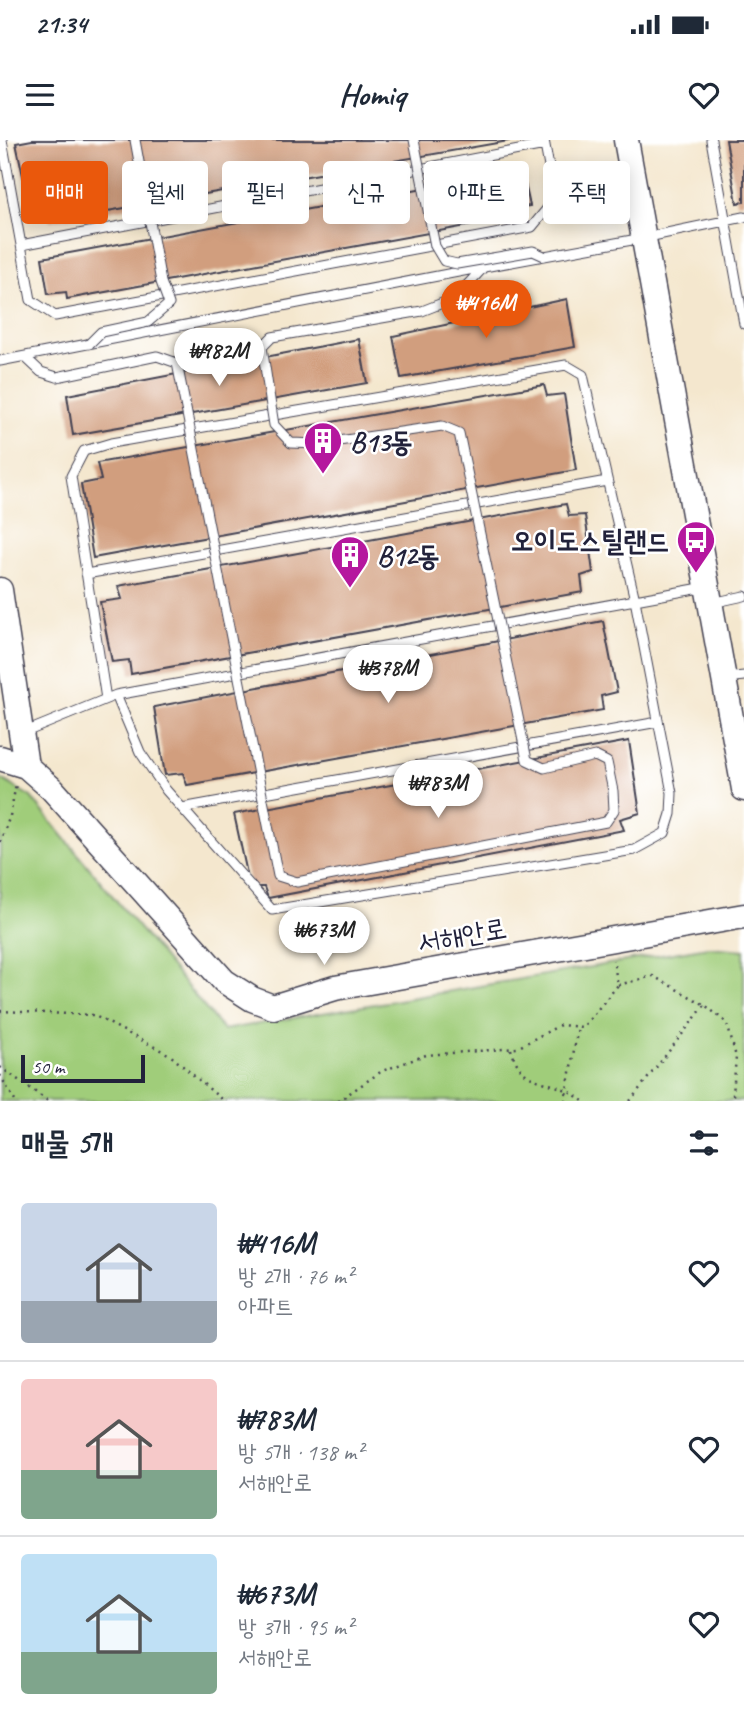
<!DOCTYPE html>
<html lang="ko">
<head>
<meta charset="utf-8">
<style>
  :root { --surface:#fff; --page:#f2f2f3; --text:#1f2937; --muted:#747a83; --line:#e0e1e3; --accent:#ea580c }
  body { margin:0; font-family:Caveat,"Poor Story",sans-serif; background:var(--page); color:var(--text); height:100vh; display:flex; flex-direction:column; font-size:26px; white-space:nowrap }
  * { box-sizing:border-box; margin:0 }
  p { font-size:23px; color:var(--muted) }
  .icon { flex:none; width:38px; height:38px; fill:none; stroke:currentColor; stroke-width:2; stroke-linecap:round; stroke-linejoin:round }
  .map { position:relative; height:961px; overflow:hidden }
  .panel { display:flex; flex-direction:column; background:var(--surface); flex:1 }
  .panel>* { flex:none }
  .hud { position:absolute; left:21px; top:21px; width:704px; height:63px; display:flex; gap:14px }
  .scale { position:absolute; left:21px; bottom:18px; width:124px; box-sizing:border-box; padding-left:7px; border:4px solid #22223b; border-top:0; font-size:19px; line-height:24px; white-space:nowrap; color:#22223b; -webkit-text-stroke:5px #fff; paint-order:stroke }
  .price { position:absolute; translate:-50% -60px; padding:0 16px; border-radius:24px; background:#fff; color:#222; font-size:23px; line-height:46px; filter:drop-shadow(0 2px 4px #0008) }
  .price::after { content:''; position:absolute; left:50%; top:42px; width:21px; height:16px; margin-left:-10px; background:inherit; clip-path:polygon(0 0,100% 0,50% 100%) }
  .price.selected { background:var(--accent); color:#fff }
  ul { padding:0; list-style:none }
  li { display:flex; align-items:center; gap:21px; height:175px; padding:0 21px }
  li+li { border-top:2px solid var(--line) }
  li span { display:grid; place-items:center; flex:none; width:196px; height:140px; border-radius:7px; color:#555 }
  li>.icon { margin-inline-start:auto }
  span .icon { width:84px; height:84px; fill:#fffc; stroke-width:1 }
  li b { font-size:30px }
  h2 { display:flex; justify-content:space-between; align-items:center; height:84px; padding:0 21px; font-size:30px }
  .pill { padding:0 24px; border-radius:7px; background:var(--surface); box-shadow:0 4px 18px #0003; font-size:24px; line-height:63px }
  .pill.selected { background:var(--accent); color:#fff }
  .status { display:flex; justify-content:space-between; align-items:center; height:49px; padding:0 35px; background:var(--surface); direction:ltr }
  .status svg { height:19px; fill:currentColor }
  header { display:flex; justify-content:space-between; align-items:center; height:91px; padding:0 21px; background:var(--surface); font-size:32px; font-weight:700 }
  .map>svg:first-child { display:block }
  .green { fill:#a0cd7a; stroke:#61785a; stroke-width:2 }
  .building { fill:#d19e7e }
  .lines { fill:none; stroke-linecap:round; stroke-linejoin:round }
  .lane-casing { stroke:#424051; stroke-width:11 }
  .secondary-casing { stroke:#424051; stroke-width:27 }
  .path { stroke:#424051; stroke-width:2.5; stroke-dasharray:2 5; stroke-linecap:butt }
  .lane { stroke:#fff; stroke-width:9 }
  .secondary { stroke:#fff; stroke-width:24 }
  .lane-bridge-casing { stroke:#424051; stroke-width:11; stroke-linecap:butt }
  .lane-bridge { stroke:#fff; stroke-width:9 }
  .labels { text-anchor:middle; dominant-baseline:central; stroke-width:5; stroke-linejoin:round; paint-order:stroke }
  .poi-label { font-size:28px; font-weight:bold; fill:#22223b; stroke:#fff; text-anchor:start }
  .street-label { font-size:28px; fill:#22223b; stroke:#fff }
</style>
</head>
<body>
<div class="status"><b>21:34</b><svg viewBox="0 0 49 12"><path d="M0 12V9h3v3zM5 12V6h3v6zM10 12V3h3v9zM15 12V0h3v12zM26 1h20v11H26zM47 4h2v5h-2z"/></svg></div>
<header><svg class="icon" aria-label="menu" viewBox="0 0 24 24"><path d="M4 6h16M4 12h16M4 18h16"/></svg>Homiq<svg class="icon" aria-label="heart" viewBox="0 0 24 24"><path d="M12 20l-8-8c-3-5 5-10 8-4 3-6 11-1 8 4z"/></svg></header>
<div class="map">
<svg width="744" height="961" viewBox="0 0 744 961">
  <rect width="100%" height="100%" fill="#fff"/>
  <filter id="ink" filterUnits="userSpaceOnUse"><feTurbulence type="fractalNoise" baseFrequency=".0143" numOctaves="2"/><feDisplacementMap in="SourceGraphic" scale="14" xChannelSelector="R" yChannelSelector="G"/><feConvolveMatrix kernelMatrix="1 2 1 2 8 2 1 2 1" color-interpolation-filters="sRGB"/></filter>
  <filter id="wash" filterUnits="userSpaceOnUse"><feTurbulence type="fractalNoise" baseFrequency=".00686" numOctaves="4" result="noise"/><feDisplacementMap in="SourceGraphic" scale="28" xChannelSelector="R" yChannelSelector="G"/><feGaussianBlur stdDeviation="1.57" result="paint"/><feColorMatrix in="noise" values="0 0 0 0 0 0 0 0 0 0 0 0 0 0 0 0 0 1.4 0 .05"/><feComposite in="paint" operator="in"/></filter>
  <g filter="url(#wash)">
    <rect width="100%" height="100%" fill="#f4e7ce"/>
    <path class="green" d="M0 638 31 657 223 890 708 807 744 810V961H0Z"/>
    <g id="blocks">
      <path class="building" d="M32 0H509V1L50 81 47 70 31 73 16 3Z
        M726 0H744V62L737 63Z
        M522 30 530 66 515 68 516 77 67 159 66 152 48 154 42 118Z
        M567 159 575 207 401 238 393 196Z
        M359 199 367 243 73 295 67 255Z
        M544 245 547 256 564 254 576 330 93 418 81 344 101 340 97 323Z
        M566 364 569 376 585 375 593 432 581 436 583 452 131 534 129 520 112 522 100 462 122 459 118 446Z
        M603 481 617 552 601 556 603 570 187 645 183 633 165 635 154 567Z
        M629 601 640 673 620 679 624 690 268 758 264 747H250L234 674Z"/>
    </g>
  </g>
  <g filter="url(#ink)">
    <use href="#blocks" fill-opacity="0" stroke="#424051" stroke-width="2"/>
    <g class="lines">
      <g class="lane-casing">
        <path id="lane" d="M2 0 31 160 55 176 532 87 555 59 544 0
          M711 0 744 184
          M21 105 545 5
          M25 217 41 232 57 237
          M0 221 484 127 643 98 744 77
          M271 266 262 207 272 197 422 171 455 158 483 128
          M86 434 607 341
          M712 463 744 456
          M726 538 744 536
          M106 559 71 336 84 311 111 303 566 225 583 235 635 460 672 653 671 674 665 693 634 710 272 770 166 650 140 612 116 555
          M23 593 116 555 706 447
          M182 668 658 582"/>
      </g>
      <g class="secondary-casing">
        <path id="secondary" d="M626 0 744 649
          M0 450 26 626
          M0 618 26 626 52 649 224 841 252 859 273 867 335 848 744 776"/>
      </g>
      <path class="path" d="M0 702 10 676 16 644
        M618 845 653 836 705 865 727 883 736 917 733 954 734 961
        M0 871 93 875 170 915 221 959 226 961
        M511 909C521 942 536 938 564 949 571 951 577 957 583 961
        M0 927 48 961
        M0 935 15 961
        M338 961 382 931 426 915 517 908 560 885 583 887 618 845 613 820
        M565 961 578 887
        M630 961 705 865"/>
      <use href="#lane" class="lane"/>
      <use href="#secondary" class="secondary"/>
      <g class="lane-bridge-casing">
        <path id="lane-bridge" d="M414 0 435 106 444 121 457 124 533 111 544 116
          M89 204 101 192 148 182 169 164 161 142 135 0
          M57 237 157 216 177 223 278 736 297 742 606 682 614 670 613 651 607 622 595 616 544 628 527 620 459 293 442 286 318 304 291 303 274 285 271 266"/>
      </g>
      <use href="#lane-bridge" class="lane-bridge"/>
    </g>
  </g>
  <defs>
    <g id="building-pin" transform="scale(2.0125)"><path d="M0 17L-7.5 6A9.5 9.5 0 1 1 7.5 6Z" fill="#b5179e" stroke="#fff"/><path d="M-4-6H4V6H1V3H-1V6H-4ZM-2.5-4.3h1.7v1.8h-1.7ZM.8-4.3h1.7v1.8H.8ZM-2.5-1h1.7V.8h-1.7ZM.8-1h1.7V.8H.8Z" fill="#fff"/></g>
    <g id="bus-pin" transform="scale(2.0125)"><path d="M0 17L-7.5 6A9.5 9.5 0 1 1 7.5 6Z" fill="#b5179e" stroke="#fff"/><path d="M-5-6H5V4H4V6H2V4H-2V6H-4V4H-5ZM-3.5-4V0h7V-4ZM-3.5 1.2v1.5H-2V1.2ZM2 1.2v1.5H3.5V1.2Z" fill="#fff"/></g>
  </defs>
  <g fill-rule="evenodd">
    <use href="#building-pin" x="323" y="301"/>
    <use href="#bus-pin" x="696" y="400"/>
    <use href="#building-pin" x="350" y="415"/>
  </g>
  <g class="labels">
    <g class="poi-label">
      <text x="350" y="301">B13동</text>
      <text x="669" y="400" text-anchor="end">오이도스틸랜드</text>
      <text x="377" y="415">B12동</text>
    </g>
    <g class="street-label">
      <text transform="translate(462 795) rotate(-10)">서해안로</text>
    </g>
  </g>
</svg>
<div class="scale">50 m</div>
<b class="price selected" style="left:486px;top:200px">₩416M</b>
<b class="price" style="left:219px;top:248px">₩982M</b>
<b class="price" style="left:388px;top:565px">₩378M</b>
<b class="price" style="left:438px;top:680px">₩783M</b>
<b class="price" style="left:324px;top:827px">₩673M</b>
<div class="hud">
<a class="pill selected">매매</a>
<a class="pill">월세</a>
<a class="pill">필터</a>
<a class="pill">신규</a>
<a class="pill">아파트</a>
<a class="pill">주택</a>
</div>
</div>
<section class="panel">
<h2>매물 5개<svg class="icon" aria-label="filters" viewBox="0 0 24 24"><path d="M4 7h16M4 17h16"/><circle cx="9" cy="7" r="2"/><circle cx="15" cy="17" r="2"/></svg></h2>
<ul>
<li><span style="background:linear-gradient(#c9d6e8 70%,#9aa5b1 0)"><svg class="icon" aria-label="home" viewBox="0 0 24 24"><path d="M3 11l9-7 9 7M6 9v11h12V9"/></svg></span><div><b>₩416M</b><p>방 2개 · 76 m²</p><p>아파트</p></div><svg class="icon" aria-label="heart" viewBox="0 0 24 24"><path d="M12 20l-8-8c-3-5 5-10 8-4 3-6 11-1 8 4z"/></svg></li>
<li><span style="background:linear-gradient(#f6c9c9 65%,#7fa58c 0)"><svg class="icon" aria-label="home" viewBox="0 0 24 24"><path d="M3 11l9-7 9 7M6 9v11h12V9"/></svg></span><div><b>₩783M</b><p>방 5개 · 138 m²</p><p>서해안로</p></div><svg class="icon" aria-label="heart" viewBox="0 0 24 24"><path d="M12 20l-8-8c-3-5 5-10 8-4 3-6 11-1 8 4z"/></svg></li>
<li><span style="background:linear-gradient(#bfe0f5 70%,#7fa58c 0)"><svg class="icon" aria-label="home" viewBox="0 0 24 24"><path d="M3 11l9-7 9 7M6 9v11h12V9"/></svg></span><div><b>₩673M</b><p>방 3개 · 95 m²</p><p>서해안로</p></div><svg class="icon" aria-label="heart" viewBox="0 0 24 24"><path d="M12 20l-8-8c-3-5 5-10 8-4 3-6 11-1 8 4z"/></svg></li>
</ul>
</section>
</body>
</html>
